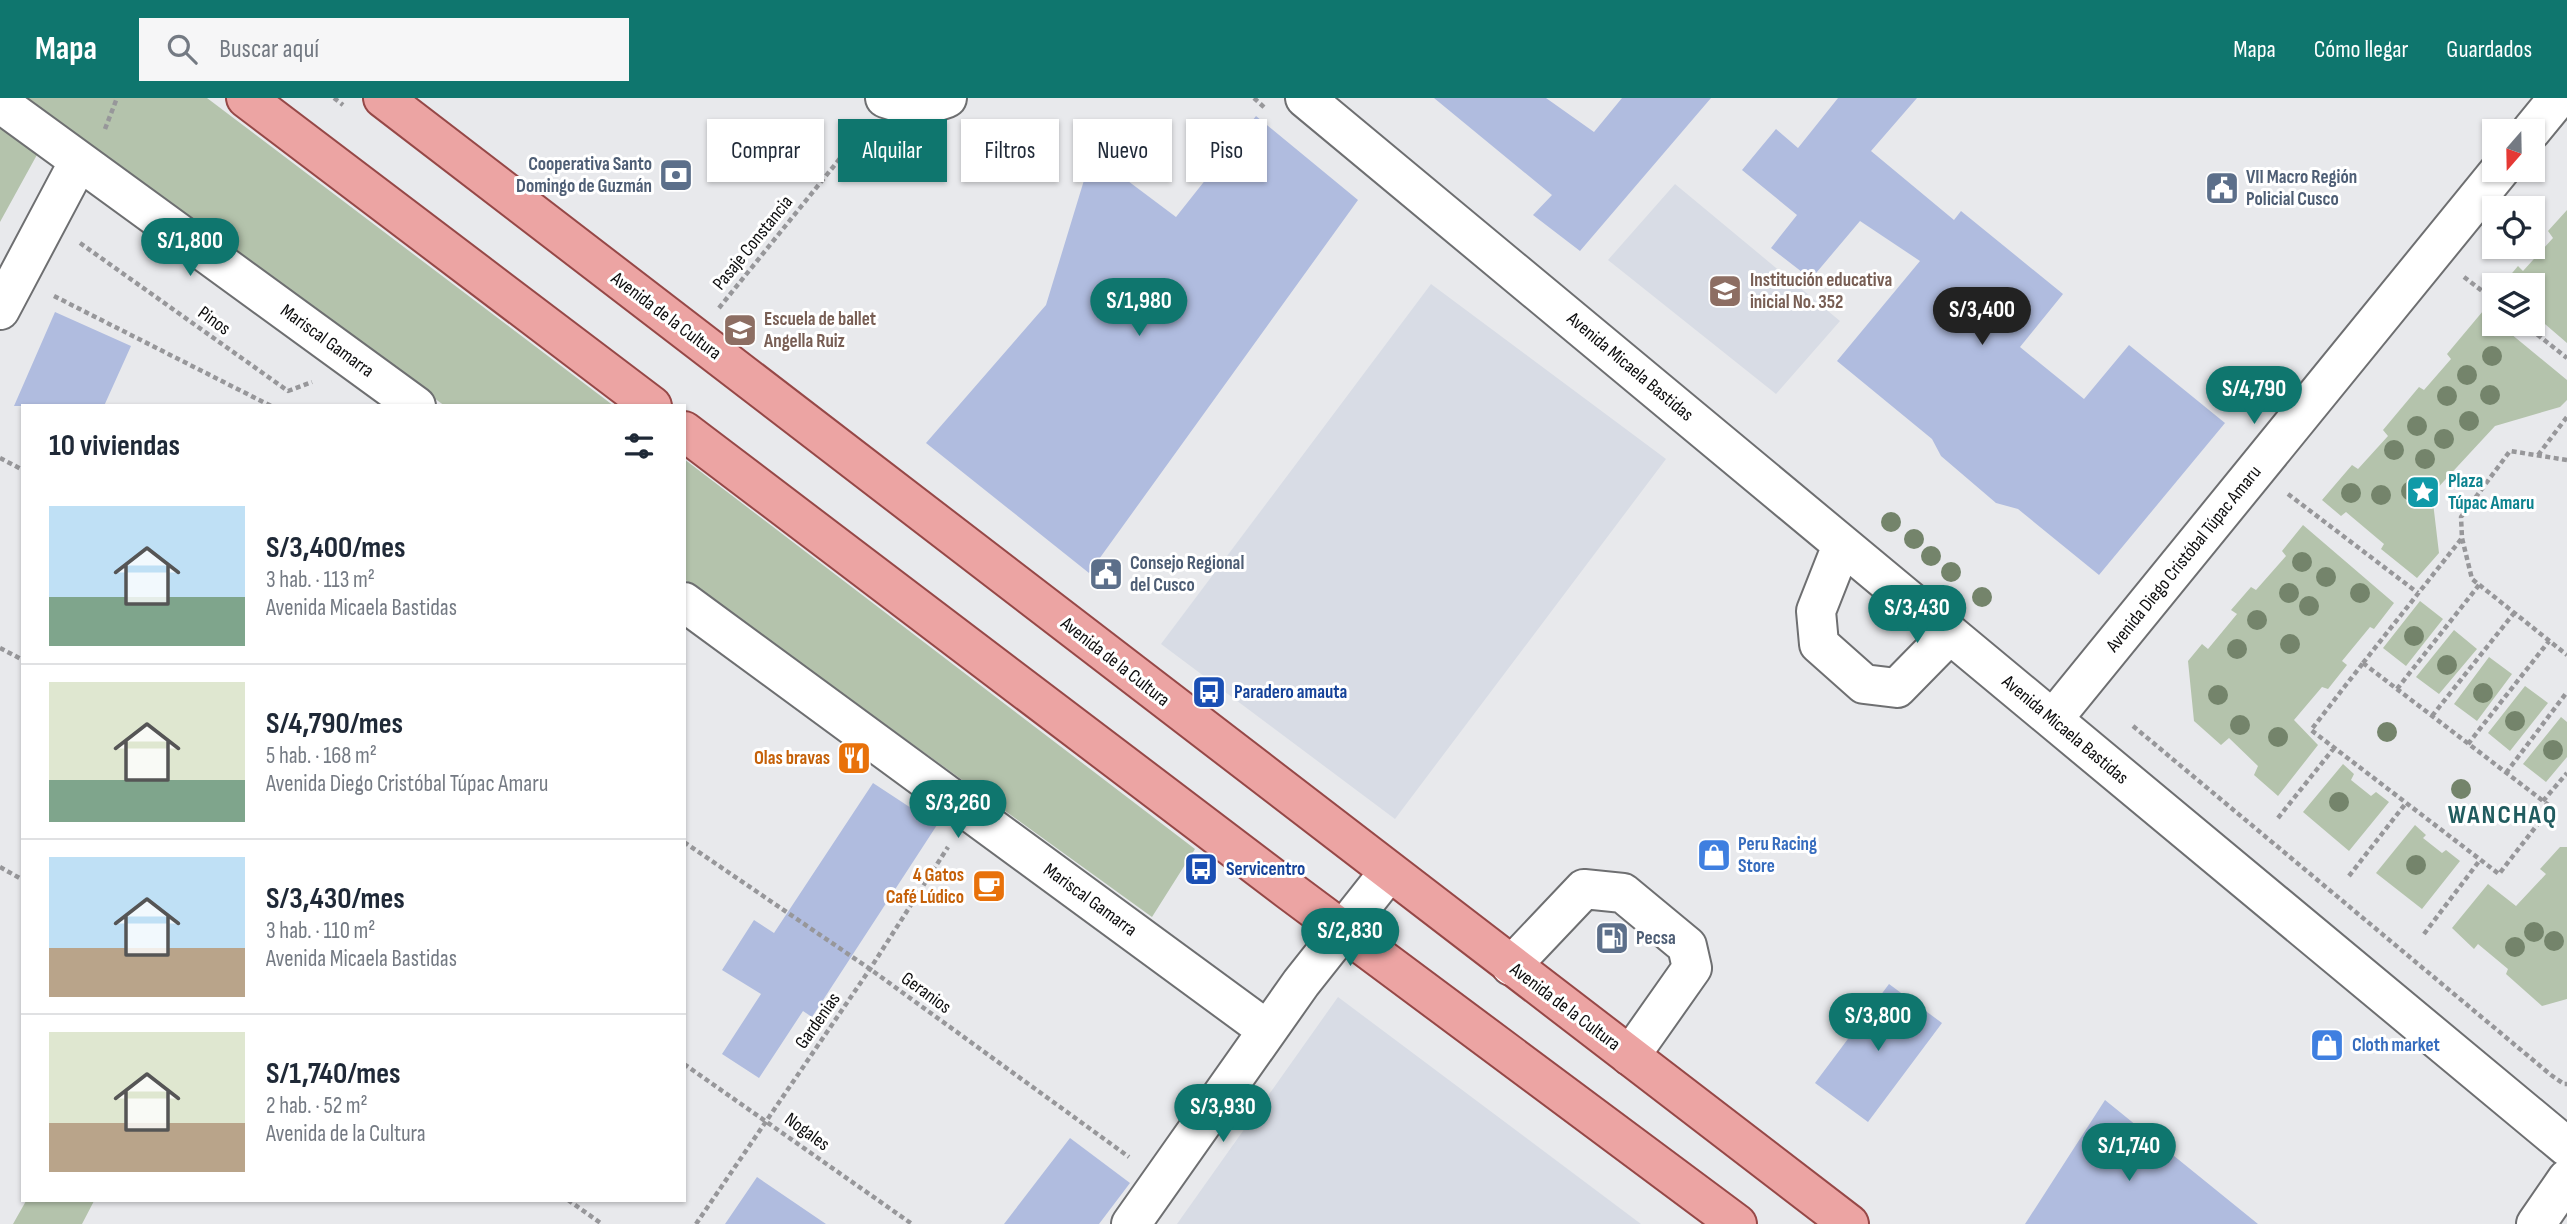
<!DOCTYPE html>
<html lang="es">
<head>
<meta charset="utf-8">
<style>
  :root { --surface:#fff; --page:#f6f6f7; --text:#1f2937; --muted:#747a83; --line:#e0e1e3; --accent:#0f766e }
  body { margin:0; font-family:"Sofia Sans Condensed",sans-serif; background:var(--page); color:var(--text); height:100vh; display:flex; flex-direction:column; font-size:26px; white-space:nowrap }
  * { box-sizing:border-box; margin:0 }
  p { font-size:23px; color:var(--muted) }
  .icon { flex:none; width:38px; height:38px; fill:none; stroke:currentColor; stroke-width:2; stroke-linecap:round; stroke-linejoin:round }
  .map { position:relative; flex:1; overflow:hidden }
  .details { position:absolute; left:21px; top:306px; width:665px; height:798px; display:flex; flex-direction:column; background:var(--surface); border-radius:0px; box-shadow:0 2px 5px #0004 }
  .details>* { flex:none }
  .banner { position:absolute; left:707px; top:21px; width:665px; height:63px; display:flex; gap:14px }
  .needle { width:46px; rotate:200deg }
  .tools { position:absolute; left:2482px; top:21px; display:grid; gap:14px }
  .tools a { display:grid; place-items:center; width:63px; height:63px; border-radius:0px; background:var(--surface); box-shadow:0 2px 5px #0004; font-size:35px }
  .price { position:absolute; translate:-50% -60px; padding:0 16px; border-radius:24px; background:var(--accent); color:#fff; font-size:23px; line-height:46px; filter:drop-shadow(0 2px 4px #0008) }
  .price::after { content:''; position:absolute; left:50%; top:42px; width:21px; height:16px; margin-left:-10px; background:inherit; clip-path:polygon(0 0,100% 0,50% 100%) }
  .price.active { background:#222; color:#fff }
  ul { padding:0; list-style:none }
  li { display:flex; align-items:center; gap:21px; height:175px; padding:0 28px }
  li+li { border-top:2px solid var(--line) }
  li span { display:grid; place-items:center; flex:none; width:196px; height:140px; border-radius:0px; color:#555 }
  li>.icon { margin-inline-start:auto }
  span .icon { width:84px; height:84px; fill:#fffc; stroke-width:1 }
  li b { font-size:30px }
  h2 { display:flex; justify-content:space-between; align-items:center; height:84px; padding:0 28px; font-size:30px }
  .tag { padding:0 24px; border-radius:0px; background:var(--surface); box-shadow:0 2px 5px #0004; font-size:24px; line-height:63px }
  .tag.active { background:var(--accent); color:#fff }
  header { display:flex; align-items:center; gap:42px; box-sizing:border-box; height:98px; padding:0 35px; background:var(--accent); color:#fff }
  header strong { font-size:33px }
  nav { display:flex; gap:38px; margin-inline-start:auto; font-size:24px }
  .search { width:490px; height:63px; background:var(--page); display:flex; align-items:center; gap:18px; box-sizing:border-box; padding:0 24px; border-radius:0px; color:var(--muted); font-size:26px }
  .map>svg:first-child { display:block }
  .built { fill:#d8dce5 }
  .green { fill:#b4c3ac }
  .building { fill:#b0bcdf }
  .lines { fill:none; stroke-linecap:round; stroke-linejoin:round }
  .minor-casing { stroke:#6e6f71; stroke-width:42 }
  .major-casing { stroke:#964847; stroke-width:42 }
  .path { stroke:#97979a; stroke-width:4.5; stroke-dasharray:5 3.5; stroke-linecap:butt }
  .minor { stroke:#fff; stroke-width:38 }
  .major { stroke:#eca4a3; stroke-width:38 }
  .tree { fill:#74846b }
  .labels { text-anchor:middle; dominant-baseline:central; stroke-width:6; stroke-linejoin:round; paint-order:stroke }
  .service-label { font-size:19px; font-weight:bold; fill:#4e5e75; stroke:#fff; text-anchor:start }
  .street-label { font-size:19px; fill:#0d0d0e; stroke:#fff }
  .education-label { font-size:19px; font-weight:bold; fill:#785e54; stroke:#fff; text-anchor:start }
  .culture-label { font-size:19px; font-weight:bold; fill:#0d838f; stroke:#fff; text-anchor:start }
  .transit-label { font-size:19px; font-weight:bold; fill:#164399; stroke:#fff; text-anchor:start }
  .food-label { font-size:19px; font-weight:bold; fill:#c56008; stroke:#fff; text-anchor:end }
  .shop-label { font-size:19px; font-weight:bold; fill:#366cbe; stroke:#fff; text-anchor:start }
  .district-label { font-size:26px; font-weight:bold; letter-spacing:2px; fill:#215c5f; stroke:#fff }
</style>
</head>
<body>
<header>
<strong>Mapa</strong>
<div class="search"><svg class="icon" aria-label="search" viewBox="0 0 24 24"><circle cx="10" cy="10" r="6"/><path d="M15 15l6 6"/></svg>Buscar aquí</div>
<nav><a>Mapa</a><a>Cómo llegar</a><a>Guardados</a></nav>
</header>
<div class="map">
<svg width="2567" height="1126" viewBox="0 0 2567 1126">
  <rect width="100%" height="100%" fill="#e8e9ec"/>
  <path class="built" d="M1675 86 1840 223 1776 296 1608 162Z
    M1431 186 1666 361 1395 721 1161 546Z
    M1338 899 1641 1126H1177Z"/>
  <path class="green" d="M20 0H207L614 308H445Z
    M0 13 44 44 0 124Z
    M2567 112V245L2532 215V187H2502L2518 168 2523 173 2553 140 2548 133Z
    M2483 213 2494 222V226H2499L2567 282V302L2560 309 2495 328 2432 396 2439 455 2417 480 2381 451 2384 446 2346 414 2341 418 2322 402 2352 367 2358 371 2388 338 2383 332 2419 289 2424 292 2451 261 2447 256Z
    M684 361 1195 751 1152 819 684 481Z
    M2303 427 2394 505 2374 531 2370 529 2342 563 2347 567 2328 591 2322 589 2294 622 2318 647 2278 698 2254 677 2258 668 2229 640 2221 647 2194 623 2188 563 2202 546 2208 551 2237 516 2231 512 2251 489 2256 492 2286 458 2282 453Z
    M2420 503 2443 521 2406 568 2383 550Z
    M2454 532 2477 551 2439 596 2416 579Z
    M2489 559 2512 576 2477 623 2454 606Z
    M2525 588 2548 605 2510 653 2488 635Z
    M2561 619 2567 624V659L2546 684 2523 666Z
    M2343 666 2354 676 2351 682 2371 698 2376 694 2389 704 2349 753 2303 714Z
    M2415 727 2426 737 2423 740 2442 755 2446 752 2460 763 2422 811 2376 775Z
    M2560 749H2567V901L2542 908 2506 876 2508 871 2478 846 2474 851 2452 830 2488 786 2516 808 2546 776 2540 771Z
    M26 1103V1102L94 1103 82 1126H13Z"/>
  <path class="building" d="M1434 0H1546L1594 34 1622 0H1711L1580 153 1533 117 1552 97Z
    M1838 0H1917L1871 53 1954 122 1961 113 2063 196 2020 249 2084 301 2129 247 2225 325 2099 477 2018 411 1996 405 1941 358 1932 341 1837 263 1920 163 1860 123 1811 181 1771 150 1797 117 1742 72 1776 31 1798 50Z
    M1256 18 1358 102 1089 475 926 345 1046 207 1092 56 1176 119Z
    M55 214 131 248 104 308H14Z
    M873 685 937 727 812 919 803 913 759 980 722 956 761 896 722 872 754 822 774 835Z
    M1889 886 1942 925 1868 1024 1815 985Z
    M2105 1002 2258 1126H2025Z
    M1070 1040 1130 1085 1099 1126H1004Z
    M757 1079 826 1126H725Z"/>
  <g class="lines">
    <g class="minor-casing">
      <path id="minor" d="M885 0 917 10 947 0
        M1305 0 2567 1049
        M0 5 416 308
        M2531 33 2558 0
        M0 212 79 63
        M1842 447 1816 513 1819 546 1864 586 1897 590 1950 536
        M684 504 1267 932
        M2053 621 2500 72
        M1511 868 1584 791 1623 795 1687 848 1692 870 1630 958
        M1131 1126 1301 885 1389 774
        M2536 1126 2567 1081"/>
    </g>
    <g class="major-casing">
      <path id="major" d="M246 0 652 308
        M383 0 1849 1126
        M684 333 1290 793 1737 1126"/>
    </g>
    <path class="path" d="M334 0 343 7
      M1254 0 1266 11
      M105 31 117 0
      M80 145 288 293 312 284
      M2464 179 2494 202
      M54 198 271 308
      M719 210 863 32
      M2524 226 2567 260
      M2538 357 2567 319
      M0 360 23 372
      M2567 362 2510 353 2461 419 2462 440 2472 481 2567 557
      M2288 396 2418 495
      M0 550 23 562
      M2363 565 2551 709 2499 776 2311 632Z
      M2363 565 2462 440
      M2397 591 2479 487
      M2432 618 2514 515
      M2133 628 2551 977 2564 986H2567
      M2468 646 2549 543
      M2506 675 2567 594
      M2543 703 2567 675
      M2278 720 2334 650
      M684 744 870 871 1129 1059
      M0 769 23 782
      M2349 778 2406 705
      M2424 836 2480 762
      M684 966 912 1126
      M568 1102 602 1126
      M696 1126 870 871 948 749"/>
    <use href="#minor" class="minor"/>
    <use href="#major" class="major"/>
  </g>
  <g class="tree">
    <circle cx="2492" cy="258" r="10"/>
    <circle cx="2467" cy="277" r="10"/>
    <circle cx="2490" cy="297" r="10"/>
    <circle cx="2447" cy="298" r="10"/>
    <circle cx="2469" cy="323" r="10"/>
    <circle cx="2417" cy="328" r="10"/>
    <circle cx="2444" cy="341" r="10"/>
    <circle cx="2394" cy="352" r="10"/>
    <circle cx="2425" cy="361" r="10"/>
    <circle cx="2411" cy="393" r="10"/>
    <circle cx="2351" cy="395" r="10"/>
    <circle cx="2381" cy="397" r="10"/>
    <circle cx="1891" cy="424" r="10"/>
    <circle cx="1914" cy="441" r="10"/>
    <circle cx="1931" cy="458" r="10"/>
    <circle cx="2302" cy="464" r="10"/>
    <circle cx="1951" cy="474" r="10"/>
    <circle cx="2326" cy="479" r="10"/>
    <circle cx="2289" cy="495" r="10"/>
    <circle cx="2360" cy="495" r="10"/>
    <circle cx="1982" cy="499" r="10"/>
    <circle cx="2309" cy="508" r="10"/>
    <circle cx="2257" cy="522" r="10"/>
    <circle cx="2414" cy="538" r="10"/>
    <circle cx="2290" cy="546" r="10"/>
    <circle cx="2237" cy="551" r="10"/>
    <circle cx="2447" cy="567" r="10"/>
    <circle cx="2483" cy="595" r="10"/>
    <circle cx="2218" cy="597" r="10"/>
    <circle cx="2515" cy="623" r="10"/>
    <circle cx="2240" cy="627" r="10"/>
    <circle cx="2387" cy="634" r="10"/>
    <circle cx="2278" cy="639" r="10"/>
    <circle cx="2553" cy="652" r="10"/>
    <circle cx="2461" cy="691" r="10"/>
    <circle cx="2339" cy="704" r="10"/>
    <circle cx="2416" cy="767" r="10"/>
    <circle cx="2534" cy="834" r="10"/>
    <circle cx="2554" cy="843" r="10"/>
    <circle cx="2515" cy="849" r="10"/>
  </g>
  <defs>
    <g id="bank-square" transform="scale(1.75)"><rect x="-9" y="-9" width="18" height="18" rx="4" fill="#5c6f8a" stroke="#fff"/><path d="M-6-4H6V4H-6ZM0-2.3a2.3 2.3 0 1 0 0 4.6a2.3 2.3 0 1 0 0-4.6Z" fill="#fff"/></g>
    <g id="civic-square" transform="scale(1.75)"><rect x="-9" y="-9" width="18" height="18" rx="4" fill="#5c6f8a" stroke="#fff"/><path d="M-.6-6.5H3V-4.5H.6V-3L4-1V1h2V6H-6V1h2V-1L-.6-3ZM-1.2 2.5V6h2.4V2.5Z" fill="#fff"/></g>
    <g id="school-square" transform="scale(1.75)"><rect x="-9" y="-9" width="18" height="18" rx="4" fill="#8d6e63" stroke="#fff"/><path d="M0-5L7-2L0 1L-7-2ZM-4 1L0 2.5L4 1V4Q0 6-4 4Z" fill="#fff"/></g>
    <g id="sight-square" transform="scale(1.75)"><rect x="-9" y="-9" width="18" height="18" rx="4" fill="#0f9aa8" stroke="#fff"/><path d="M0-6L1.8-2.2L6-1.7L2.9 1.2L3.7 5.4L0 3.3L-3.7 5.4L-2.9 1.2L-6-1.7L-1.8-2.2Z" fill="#fff"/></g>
    <g id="bus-square" transform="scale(1.75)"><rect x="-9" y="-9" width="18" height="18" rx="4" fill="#1a4fb4" stroke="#fff"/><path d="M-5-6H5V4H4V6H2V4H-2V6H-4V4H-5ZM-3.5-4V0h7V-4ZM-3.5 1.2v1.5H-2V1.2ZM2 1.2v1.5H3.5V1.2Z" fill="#fff"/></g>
    <g id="restaurant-square" transform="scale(1.75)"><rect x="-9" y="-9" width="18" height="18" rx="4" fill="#e8710a" stroke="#fff"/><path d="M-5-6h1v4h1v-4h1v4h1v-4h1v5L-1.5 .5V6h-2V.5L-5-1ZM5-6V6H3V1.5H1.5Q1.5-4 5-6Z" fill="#fff"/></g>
    <g id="shop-square" transform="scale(1.75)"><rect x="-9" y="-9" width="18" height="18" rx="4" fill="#3f7fe0" stroke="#fff"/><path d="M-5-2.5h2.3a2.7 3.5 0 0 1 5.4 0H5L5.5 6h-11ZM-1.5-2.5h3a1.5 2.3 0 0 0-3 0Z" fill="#fff"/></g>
    <g id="cafe-square" transform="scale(1.75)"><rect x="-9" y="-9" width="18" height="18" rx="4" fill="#e8710a" stroke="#fff"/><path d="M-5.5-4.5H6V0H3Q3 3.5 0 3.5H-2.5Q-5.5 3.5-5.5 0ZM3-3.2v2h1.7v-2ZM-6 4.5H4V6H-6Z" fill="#fff"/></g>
    <g id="fuel-square" transform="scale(1.75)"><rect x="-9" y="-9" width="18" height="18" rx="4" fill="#5c6f8a" stroke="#fff"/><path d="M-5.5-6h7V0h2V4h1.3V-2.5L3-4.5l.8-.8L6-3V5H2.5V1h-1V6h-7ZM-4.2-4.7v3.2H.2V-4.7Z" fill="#fff"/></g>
  </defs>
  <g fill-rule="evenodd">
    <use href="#bank-square" x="676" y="77"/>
    <use href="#civic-square" x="2222" y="90"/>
    <use href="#school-square" x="1725" y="193"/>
    <use href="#school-square" x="740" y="232"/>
    <use href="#sight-square" x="2423" y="394"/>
    <use href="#civic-square" x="1106" y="476"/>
    <use href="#bus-square" x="1209" y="594"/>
    <use href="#restaurant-square" x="854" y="660"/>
    <use href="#shop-square" x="1714" y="757"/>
    <use href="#bus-square" x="1201" y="771"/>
    <use href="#cafe-square" x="989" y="788"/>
    <use href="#fuel-square" x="1612" y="840"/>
    <use href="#shop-square" x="2327" y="947"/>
  </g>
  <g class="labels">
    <g class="service-label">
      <text x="652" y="66" text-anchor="end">Cooperativa Santo<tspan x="652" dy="22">Domingo de Guzmán</tspan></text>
      <text x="2246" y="79">VII Macro Región<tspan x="2246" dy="22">Policial Cusco</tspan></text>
      <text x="1130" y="465">Consejo Regional<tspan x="1130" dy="22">del Cusco</tspan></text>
      <text x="1636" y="840">Pecsa</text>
    </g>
    <g class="street-label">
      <text transform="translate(753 145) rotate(-51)">Pasaje Constancia</text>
      <text transform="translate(666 218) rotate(37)">Avenida de la Cultura</text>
      <text transform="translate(214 223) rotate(36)">Pinos</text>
      <text transform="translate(327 243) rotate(36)">Mariscal Gamarra</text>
      <text transform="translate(1630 269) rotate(40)">Avenida Micaela Bastidas</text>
      <text transform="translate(2184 461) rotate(-51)">Avenida Diego Cristóbal Túpac Amaru</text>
      <text transform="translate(1115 564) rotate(38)">Avenida de la Cultura</text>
      <text transform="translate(2065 632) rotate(40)">Avenida Micaela Bastidas</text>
      <text transform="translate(1090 802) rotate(36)">Mariscal Gamarra</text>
      <text transform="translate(926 895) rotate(36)">Geranios</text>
      <text transform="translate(1565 909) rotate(37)">Avenida de la Cultura</text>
      <text transform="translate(818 923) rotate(-55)">Gardenias</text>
      <text transform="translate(807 1034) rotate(36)">Nogales</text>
    </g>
    <g class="education-label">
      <text x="1750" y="182">Institución educativa<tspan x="1750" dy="22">inicial No. 352</tspan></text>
      <text x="764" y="221">Escuela de ballet<tspan x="764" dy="22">Angella Ruiz</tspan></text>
    </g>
    <g class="culture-label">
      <text x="2448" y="383">Plaza<tspan x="2448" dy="22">Túpac Amaru</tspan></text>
    </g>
    <g class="transit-label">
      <text x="1234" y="594">Paradero amauta</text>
      <text x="1226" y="771">Servicentro</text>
    </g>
    <g class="food-label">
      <text x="830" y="660">Olas bravas</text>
      <text x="964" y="777">4 Gatos<tspan x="964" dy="22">Café Lúdico</tspan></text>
    </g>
    <g class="shop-label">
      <text x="1738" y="746">Peru Racing<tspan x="1738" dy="22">Store</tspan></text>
      <text x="2352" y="947">Cloth market</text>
    </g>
    <g class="district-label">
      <text x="2503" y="717">WANCHAQ</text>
    </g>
  </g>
</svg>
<div class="tools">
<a><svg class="needle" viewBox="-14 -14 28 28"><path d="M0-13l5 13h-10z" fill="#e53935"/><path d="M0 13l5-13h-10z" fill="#747a83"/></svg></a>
<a><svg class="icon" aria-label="locate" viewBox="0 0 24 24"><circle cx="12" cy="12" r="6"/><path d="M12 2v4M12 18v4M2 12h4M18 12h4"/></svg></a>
<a><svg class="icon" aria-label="layers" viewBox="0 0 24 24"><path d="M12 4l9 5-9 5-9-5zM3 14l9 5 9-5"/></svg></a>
</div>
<b class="price" style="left:190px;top:180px">S/1,800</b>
<b class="price" style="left:1139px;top:240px">S/1,980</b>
<b class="price active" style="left:1982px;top:249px">S/3,400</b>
<b class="price" style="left:2254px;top:328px">S/4,790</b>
<b class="price" style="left:1917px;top:547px">S/3,430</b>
<b class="price" style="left:958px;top:742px">S/3,260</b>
<b class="price" style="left:1350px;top:870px">S/2,830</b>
<b class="price" style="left:1878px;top:955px">S/3,800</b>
<b class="price" style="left:1223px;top:1046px">S/3,930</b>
<b class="price" style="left:2129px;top:1085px">S/1,740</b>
<div class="banner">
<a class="tag">Comprar</a>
<a class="tag active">Alquilar</a>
<a class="tag">Filtros</a>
<a class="tag">Nuevo</a>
<a class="tag">Piso</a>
</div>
<section class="details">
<h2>10 viviendas<svg class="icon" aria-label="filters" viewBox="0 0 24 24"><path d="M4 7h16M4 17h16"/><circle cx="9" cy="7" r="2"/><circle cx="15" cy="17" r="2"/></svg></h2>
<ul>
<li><span style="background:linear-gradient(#bfe0f5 65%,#7fa58c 0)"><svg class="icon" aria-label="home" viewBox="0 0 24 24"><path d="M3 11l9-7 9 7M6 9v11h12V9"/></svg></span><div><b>S/3,400/mes</b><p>3 hab. · 113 m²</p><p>Avenida Micaela Bastidas</p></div></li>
<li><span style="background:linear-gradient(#dfe7d0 70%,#7fa58c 0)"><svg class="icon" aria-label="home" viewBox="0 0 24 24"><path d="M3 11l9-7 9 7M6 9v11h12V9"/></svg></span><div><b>S/4,790/mes</b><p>5 hab. · 168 m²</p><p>Avenida Diego Cristóbal Túpac Amaru</p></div></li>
<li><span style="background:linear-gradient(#bfe0f5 65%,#b9a48a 0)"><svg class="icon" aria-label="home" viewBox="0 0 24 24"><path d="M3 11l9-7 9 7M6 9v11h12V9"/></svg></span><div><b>S/3,430/mes</b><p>3 hab. · 110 m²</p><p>Avenida Micaela Bastidas</p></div></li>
<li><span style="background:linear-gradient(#dfe7d0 65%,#b9a48a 0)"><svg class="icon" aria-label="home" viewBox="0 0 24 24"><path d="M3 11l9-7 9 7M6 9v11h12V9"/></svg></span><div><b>S/1,740/mes</b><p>2 hab. · 52 m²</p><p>Avenida de la Cultura</p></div></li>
</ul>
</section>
</div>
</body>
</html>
